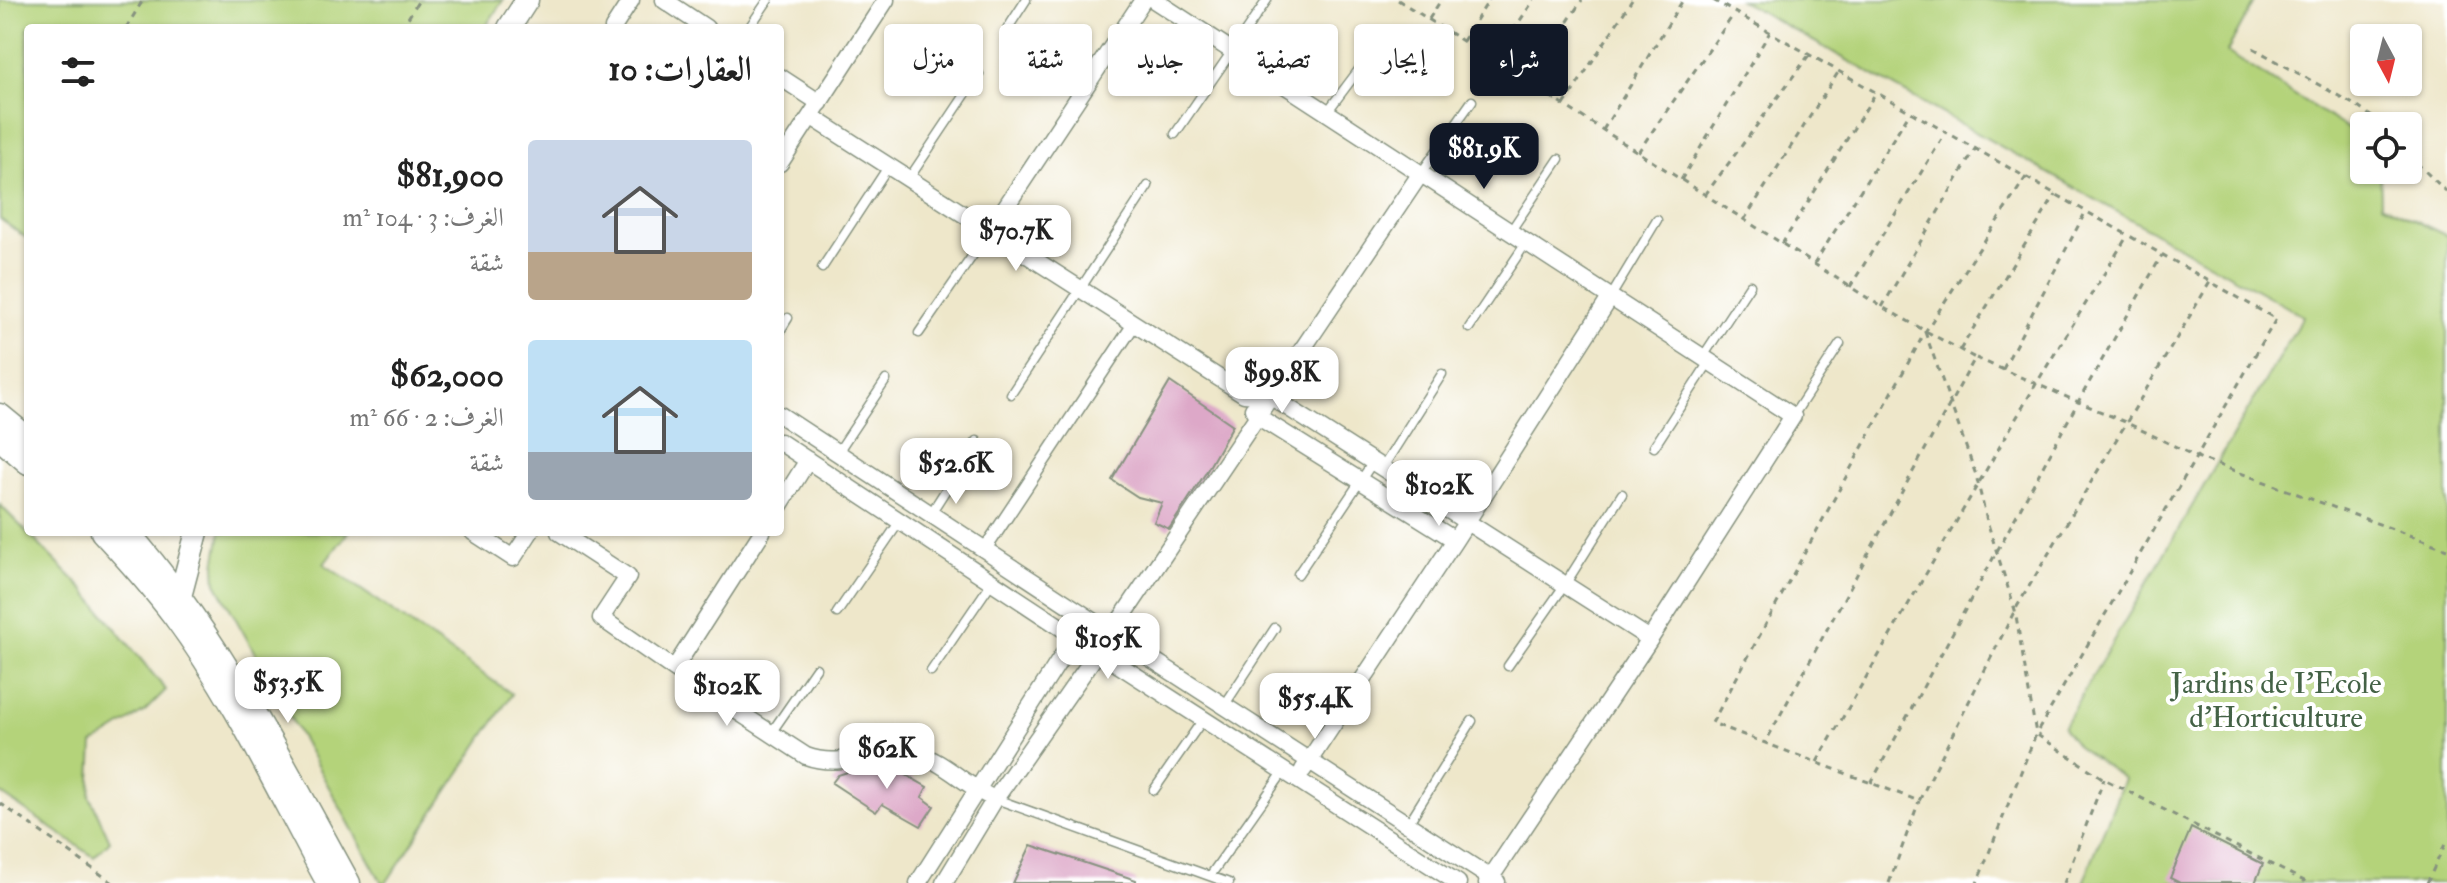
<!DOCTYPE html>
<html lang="ar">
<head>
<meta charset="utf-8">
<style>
  :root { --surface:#fff; --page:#f2f2f2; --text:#222; --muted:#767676; --accent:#111827 }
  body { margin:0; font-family:"IM FELL Double Pica",Amiri,serif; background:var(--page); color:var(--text); direction:rtl; height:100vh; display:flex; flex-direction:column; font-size:30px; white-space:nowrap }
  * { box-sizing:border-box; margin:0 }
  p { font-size:26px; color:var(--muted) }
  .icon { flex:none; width:44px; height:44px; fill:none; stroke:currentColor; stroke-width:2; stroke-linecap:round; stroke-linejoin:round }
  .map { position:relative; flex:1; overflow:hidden; direction:ltr }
  .sheet { position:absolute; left:24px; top:24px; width:760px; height:512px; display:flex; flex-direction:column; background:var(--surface); border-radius:8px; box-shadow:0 2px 6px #0004; direction:rtl }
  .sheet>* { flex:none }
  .hud { position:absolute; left:808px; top:24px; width:760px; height:72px; direction:rtl; display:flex; gap:16px }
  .needle { width:52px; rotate:173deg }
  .controls { position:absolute; left:2350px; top:24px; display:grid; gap:16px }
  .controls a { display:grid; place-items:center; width:72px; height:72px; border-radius:8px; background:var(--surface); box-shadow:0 2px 6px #0004; font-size:40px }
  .price { position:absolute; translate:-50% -68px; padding:0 18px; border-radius:16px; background:#fff; color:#222; font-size:26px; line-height:52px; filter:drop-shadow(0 2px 4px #0008) }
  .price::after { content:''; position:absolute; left:50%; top:48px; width:24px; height:18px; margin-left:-12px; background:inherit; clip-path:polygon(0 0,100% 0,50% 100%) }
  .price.current { background:var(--accent); color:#fff }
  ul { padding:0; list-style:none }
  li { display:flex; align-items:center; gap:24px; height:200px; padding:0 32px }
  li span { display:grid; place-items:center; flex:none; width:224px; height:160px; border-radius:8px; color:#555 }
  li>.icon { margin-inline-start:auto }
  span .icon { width:96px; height:96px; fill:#fffc; stroke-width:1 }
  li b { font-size:34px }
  h2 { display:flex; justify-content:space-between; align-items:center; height:96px; padding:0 32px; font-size:34px }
  .tag { padding:0 28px; border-radius:8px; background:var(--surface); box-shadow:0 2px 6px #0004; font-size:28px; line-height:72px }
  .tag.current { background:var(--accent); color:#fff }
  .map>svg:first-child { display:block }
  .green { fill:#b4d37a; stroke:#6a8857; stroke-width:2 }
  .building { fill:#dda8c8 }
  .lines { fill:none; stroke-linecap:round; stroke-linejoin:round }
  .service-casing { stroke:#86927f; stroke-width:11 }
  .pedestrian-casing { stroke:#86927f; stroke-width:15 }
  .minor-casing { stroke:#86927f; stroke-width:19 }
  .secondary-casing { stroke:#86927f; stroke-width:25 }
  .path { stroke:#86927f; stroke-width:3; stroke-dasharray:6 6; stroke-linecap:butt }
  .service { stroke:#fff; stroke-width:8 }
  .pedestrian { stroke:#fff; stroke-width:12 }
  .minor { stroke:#fff; stroke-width:16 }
  .secondary { stroke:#fff; stroke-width:22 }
  .labels { text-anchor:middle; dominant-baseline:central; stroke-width:8; stroke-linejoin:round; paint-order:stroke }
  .park-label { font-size:30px; fill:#446246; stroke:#fff }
</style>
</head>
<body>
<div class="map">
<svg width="2447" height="883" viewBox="0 0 2447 883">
  <rect width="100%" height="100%" fill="#fff"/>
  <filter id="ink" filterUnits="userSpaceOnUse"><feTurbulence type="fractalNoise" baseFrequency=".0125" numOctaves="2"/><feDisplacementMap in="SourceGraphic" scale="16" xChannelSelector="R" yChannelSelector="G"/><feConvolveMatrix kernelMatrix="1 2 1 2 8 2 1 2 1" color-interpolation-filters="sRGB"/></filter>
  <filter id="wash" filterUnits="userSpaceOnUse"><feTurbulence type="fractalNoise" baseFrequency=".006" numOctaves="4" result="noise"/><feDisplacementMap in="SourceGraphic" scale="32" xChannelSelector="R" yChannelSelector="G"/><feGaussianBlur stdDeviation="1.8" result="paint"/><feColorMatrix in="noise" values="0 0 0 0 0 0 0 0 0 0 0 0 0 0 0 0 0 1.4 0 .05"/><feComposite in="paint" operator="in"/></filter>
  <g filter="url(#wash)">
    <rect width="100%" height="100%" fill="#eee7ca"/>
    <path class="green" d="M0 0H503L485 28H28V239L0 219Z
      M1740 0H2255L2227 52 2364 139V170H2380L2381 204 2447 236V883H2083L2124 779 2077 746 2063 727 2303 316Z
      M0 505 85 591 166 690 145 711 93 744 90 797 110 841 94 857 0 793Z
      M221 532H348L324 564 512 694 386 883H382L216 583 215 565Z"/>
    <g id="blocks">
      <path class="building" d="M1170 382 1233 425 1205 474 1169 529 1154 522 1162 503 1138 497 1112 480Z
        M895 763 896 769 927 787 922 797 934 806 921 826 882 804 876 812 832 783 838 775 860 768Z
        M2191 828 2263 864 2255 883H2180L2170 878Z
        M1031 845 1136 880V883H1013Z"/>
    </g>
  </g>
  <g filter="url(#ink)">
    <use href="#blocks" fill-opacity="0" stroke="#86927f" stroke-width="2"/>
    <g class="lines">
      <g class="service-casing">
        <path id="service" d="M749 28 768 0
          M1008 28 1026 0
          M1327 112 1382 39
          M1175 134 1267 0
          M1421 173 1472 101
          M908 180 979 74
          M1510 232 1559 159
          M822 268 888 167
          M1610 298 1657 220
          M1469 328 1526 243
          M780 331 788 318
          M919 333 989 232
          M1702 358 1750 285
          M1011 394 1148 186
          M1793 416 1840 344
          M1654 447 1709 362
          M838 452 886 380
          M1383 467 1442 374
          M931 513 977 441
          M1298 574 1373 462
          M837 613 900 521
          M1508 666 1566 583 1622 494
          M931 671 992 582
          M1224 706 1275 628
          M771 733 816 668
          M1154 790 1204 718
          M996 799 1229 883
          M1408 824 1472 721
          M1210 876 1284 771"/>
      </g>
      <g class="pedestrian-casing">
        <path id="pedestrian" d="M985 549 1134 324"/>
      </g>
      <g class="minor-casing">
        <path id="minor" d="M664 0 706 28
          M1154 0 1793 416 1650 639 1487 883
          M613 28 631 0
          M780 77 820 103
          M812 117 1244 394 1270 396 1650 639
          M780 163 886 0
          M989 232 1143 0
          M1253 409 1257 416 1455 540
          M780 415 1110 632 1497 882
          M780 442 1074 636 1458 883
          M780 505 808 460
          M473 532 513 558 530 532
          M559 532 628 577 601 618 697 685 806 756C846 771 881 743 919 754 944 762 969 788 995 799
          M674 669 762 532
          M1303 770 1455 540 1610 298
          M918 883 1080 628
          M944 883 995 799 1125 613 1421 173"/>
      </g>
      <g class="secondary-casing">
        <path id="secondary" d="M509 28 527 0
          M0 415 28 438
          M0 439 28 463
          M102 532C127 559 152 587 174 616 235 698 279 794 328 883
          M128 532C220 637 282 762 349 883
          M178 604 197 532"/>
      </g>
      <path class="path" d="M1398 0 1882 307 1975 358 1765 743
        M1713 0 2276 319 2036 734 2104 779 2308 883
        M1429 19 1441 0
        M126 28 143 0
        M402 28 419 0
        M1463 41 1489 0
        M2253 48 2355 105 2372 117 2381 126
        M1493 60 1534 0
        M1528 82 1582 0
        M1564 105 1632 0
        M1603 130 1683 0
        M1638 152 1734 14
        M2408 155 2447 192
        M2026 177 1925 332 1712 723 1919 801 2015 610 2210 282
        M1681 180 1770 32
        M1705 195 1809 55
        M1744 220 1839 71
        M1782 244 1875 94
        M1814 264 1910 112
        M1850 287 1945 134
        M1882 307 1975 149
        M1925 332 1976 475 1987 521 2015 610 2036 734 1977 883
        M1960 350 2056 194
        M1976 358 2125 422 2197 457 2447 549
        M2003 369 2086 211
        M1817 762 2036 384 2128 235
        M1871 783 2078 402 2162 255
        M0 803 113 883
        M1889 883 1919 801
        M2064 883 2104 779
        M2427 883 2447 840"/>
      <use href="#service" class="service"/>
      <use href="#pedestrian" class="pedestrian"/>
      <use href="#minor" class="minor"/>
      <use href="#secondary" class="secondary"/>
    </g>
  </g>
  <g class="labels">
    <g class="park-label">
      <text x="2276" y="683">Jardins de I'Ecole<tspan x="2276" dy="34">d'Horticulture</tspan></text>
    </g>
  </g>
</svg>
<div class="controls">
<a><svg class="needle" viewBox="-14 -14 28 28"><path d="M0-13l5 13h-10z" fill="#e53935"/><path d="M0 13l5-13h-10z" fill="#767676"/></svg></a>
<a><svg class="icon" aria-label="locate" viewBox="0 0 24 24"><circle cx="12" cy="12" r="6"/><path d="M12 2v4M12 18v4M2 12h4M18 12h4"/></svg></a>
</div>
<b class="price current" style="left:1484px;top:191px">$81.9K</b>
<b class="price" style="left:1016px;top:273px">$70.7K</b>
<b class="price" style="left:1282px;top:415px">$99.8K</b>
<b class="price" style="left:956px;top:506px">$52.6K</b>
<b class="price" style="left:1439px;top:528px">$102K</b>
<b class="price" style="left:1108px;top:681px">$105K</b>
<b class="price" style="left:288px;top:725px">$53.5K</b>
<b class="price" style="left:727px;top:728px">$102K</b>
<b class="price" style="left:1315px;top:741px">$55.4K</b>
<b class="price" style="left:887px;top:791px">$62K</b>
<div class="hud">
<a class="tag current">شراء</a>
<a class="tag">إيجار</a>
<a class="tag">تصفية</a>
<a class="tag">جديد</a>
<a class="tag">شقة</a>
<a class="tag">منزل</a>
</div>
<section class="sheet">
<h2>العقارات: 10<svg class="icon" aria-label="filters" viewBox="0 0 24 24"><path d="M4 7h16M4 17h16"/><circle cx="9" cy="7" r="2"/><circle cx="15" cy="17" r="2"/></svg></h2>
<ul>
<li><span style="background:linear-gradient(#c9d6e8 70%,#b9a48a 0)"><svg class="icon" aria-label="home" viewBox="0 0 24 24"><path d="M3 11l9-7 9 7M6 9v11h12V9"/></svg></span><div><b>$81,900</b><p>الغرف: 3 · 104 m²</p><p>شقة</p></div></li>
<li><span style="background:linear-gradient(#bfe0f5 70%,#9aa5b1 0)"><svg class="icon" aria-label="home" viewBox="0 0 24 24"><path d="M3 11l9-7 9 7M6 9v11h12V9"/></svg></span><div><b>$62,000</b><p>الغرف: 2 · 66 m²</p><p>شقة</p></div></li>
</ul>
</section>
</div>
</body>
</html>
